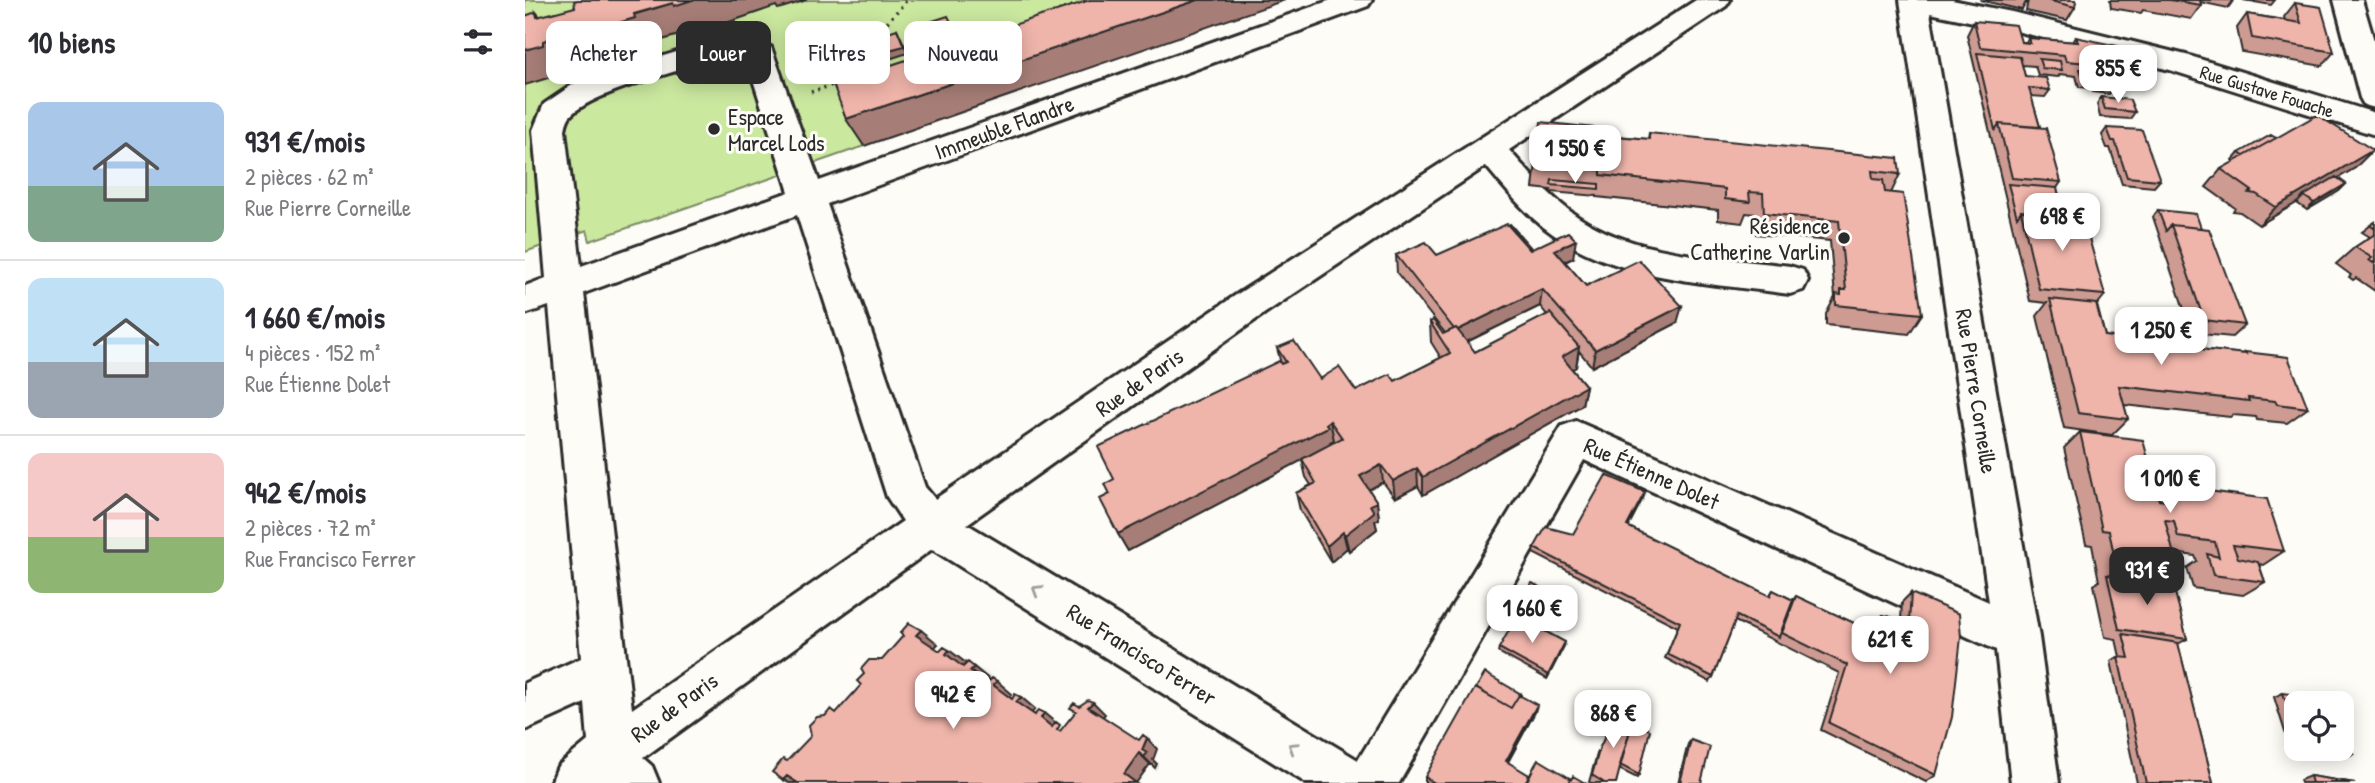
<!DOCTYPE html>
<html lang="fr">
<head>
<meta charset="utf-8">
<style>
  :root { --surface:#fff; --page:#f2f2f3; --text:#2b2b33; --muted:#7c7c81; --line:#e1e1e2; --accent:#2b2b2b }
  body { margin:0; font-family:"Patrick Hand",sans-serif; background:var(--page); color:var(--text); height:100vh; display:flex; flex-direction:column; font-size:26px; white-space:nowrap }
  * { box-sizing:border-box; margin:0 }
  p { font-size:23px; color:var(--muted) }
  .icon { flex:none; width:38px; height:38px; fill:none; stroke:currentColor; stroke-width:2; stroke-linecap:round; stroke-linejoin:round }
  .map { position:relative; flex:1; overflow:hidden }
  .details { display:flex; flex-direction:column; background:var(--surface); width:525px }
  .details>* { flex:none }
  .hud { position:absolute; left:21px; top:21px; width:665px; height:63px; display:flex; gap:14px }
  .controls { position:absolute; left:1759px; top:691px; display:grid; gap:14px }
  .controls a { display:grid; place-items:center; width:70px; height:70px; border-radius:14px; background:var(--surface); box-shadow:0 4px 18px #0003; font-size:35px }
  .price { position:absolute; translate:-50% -60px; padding:0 16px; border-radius:14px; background:#fff; color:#222; font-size:23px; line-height:46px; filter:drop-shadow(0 2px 4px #0008) }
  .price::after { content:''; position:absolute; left:50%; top:42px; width:21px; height:16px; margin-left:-10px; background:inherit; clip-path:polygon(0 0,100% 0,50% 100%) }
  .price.selected { background:var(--accent); color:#fff }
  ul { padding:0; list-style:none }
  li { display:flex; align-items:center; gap:21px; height:175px; padding:0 28px }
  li+li { border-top:2px solid var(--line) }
  li span { display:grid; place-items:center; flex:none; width:196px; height:140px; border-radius:14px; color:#555 }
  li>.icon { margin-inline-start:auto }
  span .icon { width:84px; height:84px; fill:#fffc; stroke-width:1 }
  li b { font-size:30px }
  h2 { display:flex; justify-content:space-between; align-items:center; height:84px; padding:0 28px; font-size:30px }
  .chip { padding:0 24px; border-radius:14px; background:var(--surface); box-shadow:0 4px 18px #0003; font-size:24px; line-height:63px }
  .chip.selected { background:var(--accent); color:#fff }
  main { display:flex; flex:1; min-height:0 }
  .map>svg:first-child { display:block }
  .green { fill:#cbe89f; stroke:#7b8a65; stroke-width:2 }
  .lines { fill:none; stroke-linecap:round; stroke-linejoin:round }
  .minor-casing { stroke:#2b2b2b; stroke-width:6 }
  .path { stroke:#2b2b2b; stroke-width:3.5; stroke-dasharray:2 4.5; stroke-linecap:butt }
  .minor { fill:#fdfcf7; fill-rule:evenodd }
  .wall { fill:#ce9b92; stroke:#2b2b2b; stroke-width:2; fill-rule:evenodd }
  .shaded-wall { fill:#a77e77; stroke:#2b2b2b; stroke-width:2 }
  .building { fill:#efb4aa; stroke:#2b2b2b; stroke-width:2 }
  .oneway { stroke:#9e9e9b }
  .poi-dot { fill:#2b2b2b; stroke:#fdfcf7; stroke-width:2.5 }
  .labels { text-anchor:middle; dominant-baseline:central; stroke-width:6; stroke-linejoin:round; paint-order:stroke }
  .far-street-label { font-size:19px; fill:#2b2b2b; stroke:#fdfcf7 }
  .poi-label { font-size:23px; fill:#2b2b2b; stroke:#fdfcf7; text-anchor:start }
  .street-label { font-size:23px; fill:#2b2b2b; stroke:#fdfcf7 }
</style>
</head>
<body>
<main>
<section class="details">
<h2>10 biens<svg class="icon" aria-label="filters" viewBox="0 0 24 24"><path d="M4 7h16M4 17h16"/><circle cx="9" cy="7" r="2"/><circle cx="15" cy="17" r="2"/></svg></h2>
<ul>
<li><span style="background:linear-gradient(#a9c7e8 60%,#7fa58c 0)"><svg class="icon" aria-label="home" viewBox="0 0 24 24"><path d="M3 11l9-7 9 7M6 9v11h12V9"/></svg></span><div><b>931 €/mois</b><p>2 pièces · 62 m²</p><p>Rue Pierre Corneille</p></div></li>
<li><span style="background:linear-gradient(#bfe0f5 60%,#9aa5b1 0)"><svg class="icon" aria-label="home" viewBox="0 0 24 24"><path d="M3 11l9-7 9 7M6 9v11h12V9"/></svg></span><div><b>1 660 €/mois</b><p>4 pièces · 152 m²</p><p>Rue Étienne Dolet</p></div></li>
<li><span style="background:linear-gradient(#f6c9c9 60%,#8fb573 0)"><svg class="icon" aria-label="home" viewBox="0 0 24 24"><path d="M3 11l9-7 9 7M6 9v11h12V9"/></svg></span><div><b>942 €/mois</b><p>2 pièces · 72 m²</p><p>Rue Francisco Ferrer</p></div></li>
</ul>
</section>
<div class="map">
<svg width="1850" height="783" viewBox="0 0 1850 783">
  <rect width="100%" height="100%" fill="#fdfcf7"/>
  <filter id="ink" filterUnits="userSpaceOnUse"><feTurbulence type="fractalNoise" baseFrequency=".0143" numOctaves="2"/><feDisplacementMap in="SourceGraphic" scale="14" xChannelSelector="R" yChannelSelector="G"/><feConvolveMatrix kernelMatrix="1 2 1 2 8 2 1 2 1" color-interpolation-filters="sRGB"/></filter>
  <g filter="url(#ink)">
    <path class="green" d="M0 0H657L339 146 65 241 62 230 0 252Z"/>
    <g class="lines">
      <g class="minor-casing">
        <path id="minor" d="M806 0H847L843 6 302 204 400 487 410 499 714 293 1171 0H1205L1201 6 984 150C1005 174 1027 199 1053 217 1114 257 1195 257 1265 266L1278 270 1283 280 1278 290 1265 294C1187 283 1095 281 1028 234 1002 216 981 190 961 166L740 313 442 524 833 760 1037 426 1051 421 1464 602 1375 0H1427L1487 12 1665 56 1850 113V135L1645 70 1487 30 1405 13 1514 637 1534 783H1486L1471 650 1059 460 874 783H781L407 549 118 758 127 766 134 783H26L33 766 63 741 60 703 0 730V683L56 658 24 306 0 314V286L21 278 8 130 19 104 50 83 181 43 209 39 246 47 294 181ZM209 57 222 61 264 192 56 266 40 130C41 125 42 119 46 115 69 91 173 64 209 57ZM272 215 362 497 378 521 107 709 59 293Z
          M1809 0H1837L1850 44V108L1839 105 1835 98Z"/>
      </g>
      <path class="path" d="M503 21 565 0
        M306 85 382 0
        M286 92 311 84"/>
      <use href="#minor" class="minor"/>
    </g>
    <path class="wall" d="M1455 0H1502L1497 10Z
      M1503 0H1551L1550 7 1542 20 1501 11Z
      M1585 0H1708V1L1703 8 1675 2 1676 5 1666 19 1618 10 1616 13 1586 8Z
      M1718 0H1750L1746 5Z
      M1770 3 1809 52 1797 66 1717 52 1712 28 1722 14 1760 20 1759 17Z
      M1449 21 1496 42H1501L1503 38 1548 42 1551 37 1600 66 1596 72 1599 83 1594 90H1587L1584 94 1568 92 1566 88 1554 87 1551 76 1535 74 1533 77 1513 75 1510 66 1497 65 1500 76 1525 90 1520 97 1506 96 1515 127 1536 182 1532 188 1539 215 1580 295 1572 305 1580 336 1683 350 1718 354 1720 352 1783 408 1762 423 1732 420 1731 417 1708 415 1705 417 1599 405 1603 419 1587 435 1539 428 1512 316 1522 303 1505 301 1442 35Z
      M1576 97 1610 112 1605 119 1575 117 1572 104Z
      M1015 128 1123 139 1124 133 1375 174 1366 193 1397 314 1384 334 1301 325V314L1310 297 1305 241 1231 234 1230 214 1221 213 1217 223 1193 220V210L1072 197V196L1025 192 1026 190 1008 188Z
      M1582 128 1635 180 1629 187 1597 184 1585 148H1582L1577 135Z
      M1751 138 1830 168 1813 178 1821 184 1814 191 1782 210 1772 203 1773 202 1734 225 1715 212 1708 211 1710 208 1681 187 1696 169 1710 161 1708 160 1714 153Z
      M1633 210 1676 228 1720 325 1707 337 1667 333 1628 217Z
      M1850 222V291L1831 278 1828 280 1824 277 1826 275 1811 264 1830 247 1845 237 1837 232Z
      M1007 249 1048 258 1040 262 1061 286 1152 323 1067 367 1054 351 1051 367 1047 369 1061 386 1057 405 898 495 893 486 870 498 858 482 844 490 852 502 854 519 850 521 852 529 824 551 822 548 806 562 775 510 771 493 786 485 781 477 777 460 603 551 593 534 585 494 589 479 756 364 752 348 795 379 831 391 870 381 916 358 906 342 905 322 918 334 920 333 872 273 871 255H912ZM1015 306 1022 315 950 352 942 342Z
      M1555 432 1632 491 1639 485 1759 551 1738 565 1734 564 1740 582 1718 595 1668 588 1662 568 1672 561 1670 556 1649 553 1656 582 1648 587 1662 639 1653 644 1688 783H1612L1586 661 1593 657H1595L1591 639 1580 637 1569 585 1574 581 1567 545 1561 544 1539 448Z
      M1118 498 1103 527 1244 596 1248 590 1268 600 1271 596 1347 632 1349 624 1358 615 1376 620 1377 602 1386 593 1411 775 1401 782 1296 730 1314 673 1210 621 1188 677 1185 682 1140 658 1153 627 1008 553 1009 548 1048 534Z
      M1047 604 1046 609 1033 631 993 610 994 605Z
      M1039 646 1022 679 973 652 974 648Z
      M1758 693 1771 704V749H1816L1828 754 1818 758 1766 751 1749 697Z
      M996 694V696L1010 712 983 762 1003 780 1046 779 1060 783H900V777Z
      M1091 713 1107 723 1114 775 1112 778 1094 769 1091 783H1066L1064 782 1072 754Z
      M1166 740 1176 783H1153L1163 744Z
      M1785 776 1830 783H1776L1775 780Z"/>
    <path class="shaded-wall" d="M167 0H282L253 9 251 6 169 34 167 31 131 42 132 46 82 61 80 57 42 69 43 72 0 85V50L12 17 11 12 33 37 148 3Z
      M673 0H760L339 146 321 119Z
      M427 24 430 31 406 39 402 32Z
      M372 29 383 53 361 60 357 52Z
      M1848 150 1830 168 1781 197 1779 196 1773 202 1734 225 1751 207Z
      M1821 184 1814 191 1782 210 1789 203Z
      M1051 240 1048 258 1028 267 1030 250Z
      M1017 289 1015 306 931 347V331Z
      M1157 306 1152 323 1067 367 1070 350Z
      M1054 347 1051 367 1034 377 1037 357Z
      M1061 386 1057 405 898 495V477Z
      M805 421 809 440 805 442 806 445 603 551 593 534Z
      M856 465 858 482 838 493 835 476Z
      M892 468 893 486 870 498 868 481Z
      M1120 492 1118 498 1100 532 1102 526Z
      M852 502 854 519 850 521 852 529 824 551 820 535 845 505Z
      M818 532 822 548 806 562 802 546Z
      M1047 604 1046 609 1033 631 1034 626Z
      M396 630 413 644 408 649 391 635Z
      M1040 642 1039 646 1022 679 1023 675Z
      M424 650 441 663 437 668 421 654Z
      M449 667 465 680 461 684 445 671Z
      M472 681 487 694 483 698 468 685Z
      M496 697 510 709 506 714 491 702Z
      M568 702 580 714 576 719 563 707Z
      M1012 705 1010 712 980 767 981 761Z
      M519 713 533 725 529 730 516 718Z
      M622 738 632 749 628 760 632 764 630 768 619 757 617 750Z
      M614 753 625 764 611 783 599 774Z
      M262 776 279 783H264L258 780Z"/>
    <path class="building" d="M53 0H167L149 6 148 3 109 14 110 18 59 33 58 29 18 41V45L0 50V16L11 12 12 17 50 7 49 1Z
      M565 0H673L321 119 308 84Z
      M1522 0H1551L1550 7Z
      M1645 0H1675L1676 5Z
      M1770 3 1796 7 1809 52 1727 38 1722 14 1776 23Z
      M423 16 427 24 402 32 398 24Z
      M1449 21 1491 25 1496 42 1505 43 1503 38 1553 42 1551 37 1593 46 1600 66 1541 61 1539 55 1455 47Z
      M372 29 379 46 357 52 351 36Z
      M1452 53 1495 57 1500 76 1521 78 1525 90 1504 88 1515 127 1474 124 1470 130Z
      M1514 59 1535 61 1537 70 1517 68Z
      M1555 69 1596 72 1599 83 1587 82 1589 87 1573 85 1571 81 1559 80Z
      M1576 97 1605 100 1610 112 1580 109Z
      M1792 115 1848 150 1751 207 1731 194 1724 193 1727 191 1696 169Z
      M1016 122 1078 129 1077 135 1124 139V133L1373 158 1375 174 1347 171 1348 179 1358 180 1360 192 1378 194 1397 314 1311 305V294L1316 295V290H1321L1314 221 1239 213 1238 193 1224 192 1225 202 1200 199V189L1076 175V170L1028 165V168L1010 166 1012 146H1016L1019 128H1015Z
      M1474 124 1521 128 1536 182 1487 178Z
      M1582 128 1617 130 1635 180 1602 177 1590 141H1587Z
      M1746 135 1751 138 1719 156 1714 153Z
      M1811 177 1821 184 1789 203 1779 196Z
      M1027 180 1074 184V189L1026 185Z
      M1483 184 1532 188 1539 215 1496 211 1492 217Z
      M1633 210 1671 214 1676 228 1646 225 1641 231Z
      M1496 211 1558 217 1580 295 1514 289Z
      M1850 222V229L1845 225Z
      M982 224 1005 250 1043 232 1051 240 1030 250 1061 286 1114 260 1157 306 1070 350 1017 289 933 330 931 328 929 329 871 255 901 242 912 255Z
      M985 224 1007 249 1005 250 983 225Z
      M1646 225 1684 229 1720 325 1679 320Z
      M1850 234V261L1848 263 1844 260 1847 258 1830 247Z
      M1525 299 1571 304 1580 336 1683 350 1721 354 1720 352 1763 357 1783 408 1752 404 1750 401 1723 398 1724 401 1594 386 1603 419 1553 413Z
      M1025 313 1054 347 1037 357 1061 386 898 477 892 468 868 481 856 465 835 476 852 502 845 505 849 512 820 535 818 532 802 546 771 493 791 483 777 459 817 438 805 421 801 424 803 427 593 534 575 499 585 494 580 484 589 479 573 447 754 361 756 364 761 362 752 348 769 341 795 379 814 367 831 391 865 374 870 381 925 353 905 322 908 320 918 334 931 328 950 352Z
      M1555 432 1618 440 1634 500 1643 501 1639 485 1742 499 1759 551 1708 545 1713 558 1733 562 1740 582 1688 575 1682 554 1694 557 1690 542 1653 537 1649 521 1640 520 1656 582 1593 573 1584 531 1577 530Z
      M1081 475 1120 492 1102 526 1243 595 1245 596 1248 590 1268 600 1254 637 1212 616 1188 677 1142 654 1155 622 1009 548 1021 527 1048 534Z
      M1582 575 1648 585 1662 639 1594 629Z
      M1007 583 1047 604 1034 626 994 605Z
      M1386 593 1434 614 1436 637 1427 717 1411 775 1304 723 1322 665 1257 633 1271 596 1353 634 1358 615 1384 623Z
      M992 616 1040 642 1023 675 974 648Z
      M384 623 396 630 391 635 415 651 419 647 424 650 421 654 438 667 443 662 449 667 445 671 462 683 467 678 472 681 468 685 487 699 490 694 496 697 491 702 510 715 513 710 519 713 516 718 527 727 531 722 535 725 532 730 535 731 551 711 545 708 549 703 554 706 563 700 568 702 563 707 614 740 618 735 622 738 617 750 622 753 619 757 614 753 599 774 611 783H273L262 776 258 780 247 772 258 759 262 761 286 736 284 725 292 717 300 716 306 709 311 713 336 685 332 681 339 674 336 669 344 660H357L378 636 375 633Z
      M1598 634 1653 643 1688 783H1621L1593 657 1604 658Z
      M960 673 996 694 995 696 994 695 986 708 951 688Z
      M950 688 986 708 994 695 1012 705 981 761 1004 775 1000 783H910L900 777Z
      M1758 693 1810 700 1811 704H1771V732Z
      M1091 713 1108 719 1091 783H1078V782L1067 775 1075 747Z
      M1816 720 1828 754 1790 749H1816Z
      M1107 723 1125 730 1114 775 1095 765Z
      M1166 740 1185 747 1176 783H1155Z
      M1013 759 1046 779 1044 783H1001Z
      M1048 776 1060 783H1044Z
      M1785 776 1830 783H1787Z"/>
    <defs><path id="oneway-chevron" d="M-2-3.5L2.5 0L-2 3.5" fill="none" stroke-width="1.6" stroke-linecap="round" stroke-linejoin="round" transform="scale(1.75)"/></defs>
    <g class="oneway">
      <use href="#oneway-chevron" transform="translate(512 590) rotate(-148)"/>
      <use href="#oneway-chevron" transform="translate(768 747) rotate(-148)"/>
    </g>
  </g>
  <g class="poi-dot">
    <circle cx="189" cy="129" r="7"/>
    <circle cx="1319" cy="238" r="7"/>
  </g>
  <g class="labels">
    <g class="far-street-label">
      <text transform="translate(1742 91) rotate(17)">Rue Gustave Fouache</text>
    </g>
    <g class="poi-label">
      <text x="203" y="116">Espace<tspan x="203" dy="26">Marcel Lods</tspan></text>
      <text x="1305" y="225" text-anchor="end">Résidence<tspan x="1305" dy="26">Catherine Varlin</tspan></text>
    </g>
    <g class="street-label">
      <text transform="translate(479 127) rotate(-20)">Immeuble Flandre</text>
      <text transform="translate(614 382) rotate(-35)">Rue de Paris</text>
      <text transform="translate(1452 391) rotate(81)">Rue Pierre Corneille</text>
      <text transform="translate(1127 473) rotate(24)">Rue Étienne Dolet</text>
      <text transform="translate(617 654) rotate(32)">Rue Francisco Ferrer</text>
      <text transform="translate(149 707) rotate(-36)">Rue de Paris</text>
    </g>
  </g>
</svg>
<div class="controls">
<a><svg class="icon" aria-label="locate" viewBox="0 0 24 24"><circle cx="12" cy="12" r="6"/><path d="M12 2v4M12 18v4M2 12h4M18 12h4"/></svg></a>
</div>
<b class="price" style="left:1593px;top:105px">855 €</b>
<b class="price" style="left:1050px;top:185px">1 550 €</b>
<b class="price" style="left:1537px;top:253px">698 €</b>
<b class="price" style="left:1636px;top:367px">1 250 €</b>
<b class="price" style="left:1645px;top:515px">1 010 €</b>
<b class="price selected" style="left:1622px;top:607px">931 €</b>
<b class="price" style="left:1007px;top:645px">1 660 €</b>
<b class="price" style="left:1365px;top:676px">621 €</b>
<b class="price" style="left:428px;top:731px">942 €</b>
<b class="price" style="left:1088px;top:750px">868 €</b>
<div class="hud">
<a class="chip">Acheter</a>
<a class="chip selected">Louer</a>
<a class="chip">Filtres</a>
<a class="chip">Nouveau</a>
</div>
</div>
</main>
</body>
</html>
